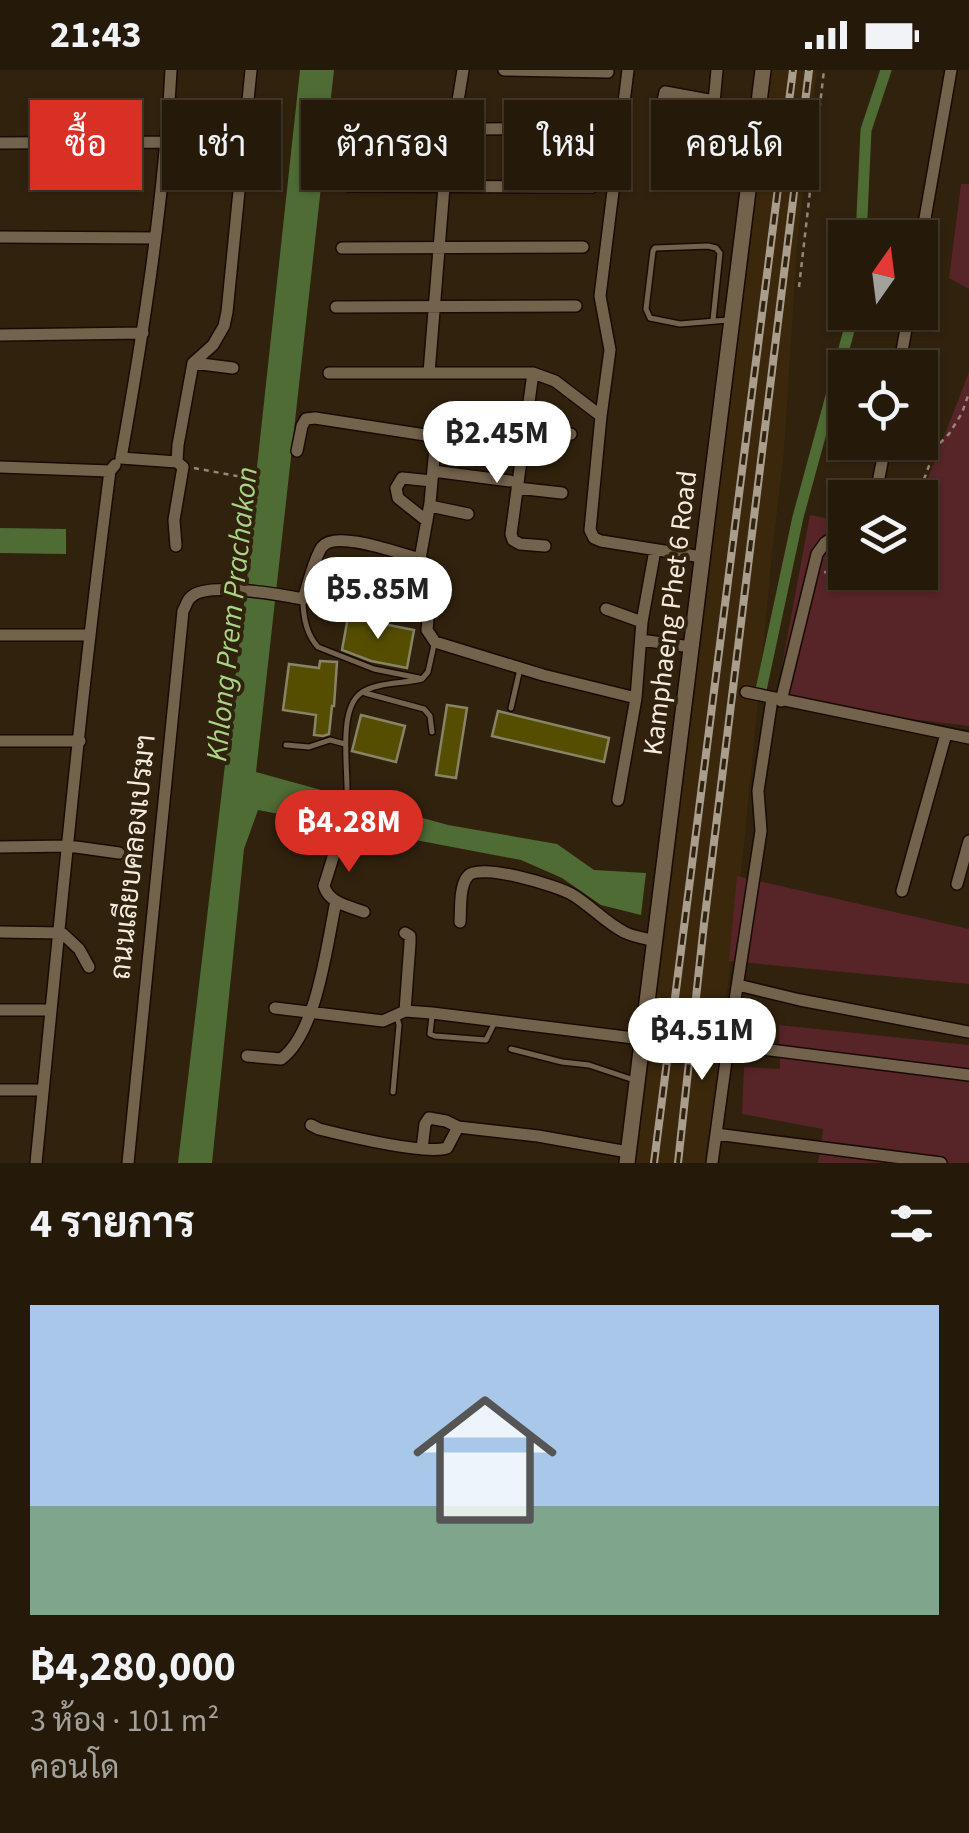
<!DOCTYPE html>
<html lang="th">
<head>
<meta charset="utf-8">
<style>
  :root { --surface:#251a0a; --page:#312718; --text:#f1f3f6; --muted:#a3a19c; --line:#42382b; --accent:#d93025 }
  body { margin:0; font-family:"Source Sans 3",Sarabun,sans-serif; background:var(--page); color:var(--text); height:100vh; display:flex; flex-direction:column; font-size:38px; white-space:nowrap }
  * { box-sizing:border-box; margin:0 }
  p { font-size:32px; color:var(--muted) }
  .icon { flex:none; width:55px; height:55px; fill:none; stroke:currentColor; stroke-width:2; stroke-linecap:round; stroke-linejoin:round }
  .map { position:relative; height:1093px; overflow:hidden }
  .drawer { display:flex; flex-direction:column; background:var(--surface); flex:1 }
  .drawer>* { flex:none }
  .guide { position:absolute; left:30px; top:30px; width:910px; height:90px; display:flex; gap:20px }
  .needle { width:65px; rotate:14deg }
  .tools { position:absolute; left:828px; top:150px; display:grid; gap:20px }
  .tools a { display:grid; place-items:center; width:110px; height:110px; border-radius:0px; background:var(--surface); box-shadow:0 2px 8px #0004,0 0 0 2px var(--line); font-size:50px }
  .price { position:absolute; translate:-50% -85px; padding:0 22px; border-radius:35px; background:#fff; color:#222; font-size:32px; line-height:65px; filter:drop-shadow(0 2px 5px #0008) }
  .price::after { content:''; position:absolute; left:50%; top:60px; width:30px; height:22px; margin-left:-15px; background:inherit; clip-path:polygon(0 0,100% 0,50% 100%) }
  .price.selected { background:var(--accent); color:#fff }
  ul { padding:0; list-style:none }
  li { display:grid; align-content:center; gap:20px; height:530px; padding:0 30px }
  li span { display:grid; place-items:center; height:310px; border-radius:0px; color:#555 }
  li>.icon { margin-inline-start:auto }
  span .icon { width:180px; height:180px; fill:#fffc; stroke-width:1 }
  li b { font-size:42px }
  h2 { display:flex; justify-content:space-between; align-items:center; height:120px; padding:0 30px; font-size:42px }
  .tag { padding:0 35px; border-radius:0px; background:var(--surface); box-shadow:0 2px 8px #0004,0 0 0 2px var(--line); font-size:35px; line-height:90px }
  .tag.selected { background:var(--accent); color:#fff }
  .status { display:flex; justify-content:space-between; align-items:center; height:70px; padding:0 50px; background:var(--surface); direction:ltr }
  .status svg { height:28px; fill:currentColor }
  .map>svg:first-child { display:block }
  .built { fill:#3b280c }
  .green { fill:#572428 }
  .water { fill:#4f6c35 }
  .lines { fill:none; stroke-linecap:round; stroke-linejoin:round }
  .canal { stroke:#4f6c35; stroke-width:11 }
  .building { fill:#554e00; stroke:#878468; stroke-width:2.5 }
  .lane-casing { stroke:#190b00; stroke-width:8 }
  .street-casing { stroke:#190b00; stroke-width:14 }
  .secondary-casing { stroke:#190b00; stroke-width:18 }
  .path { stroke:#948877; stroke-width:2.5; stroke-dasharray:5 5; stroke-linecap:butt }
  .lane { stroke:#74634c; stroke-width:5 }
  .street { stroke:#74634c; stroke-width:11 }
  .secondary { stroke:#74634c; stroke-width:15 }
  .rail-casing { stroke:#a99d8e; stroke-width:8 }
  .rail { stroke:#31220d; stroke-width:4; stroke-dasharray:11; stroke-linecap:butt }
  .labels { text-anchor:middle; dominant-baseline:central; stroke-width:8; stroke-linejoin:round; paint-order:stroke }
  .street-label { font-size:28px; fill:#f5ebdf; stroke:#31220d }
  .water-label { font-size:30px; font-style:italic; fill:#a9d684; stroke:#31220d }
</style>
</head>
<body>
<div class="status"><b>21:43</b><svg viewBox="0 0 49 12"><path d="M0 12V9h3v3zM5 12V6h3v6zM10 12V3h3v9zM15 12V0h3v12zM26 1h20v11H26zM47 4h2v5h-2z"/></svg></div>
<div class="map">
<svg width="969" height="1093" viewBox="0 0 969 1093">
  <rect width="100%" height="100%" fill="#31220d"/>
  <path class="built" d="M772 0H817L797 174 784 381 772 484 745 764 708 1093H636Z"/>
  <path class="green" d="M961 114H969V219L949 208Z
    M969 302V656L775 633 810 445 845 452V502H920V429Z
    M737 806 969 859V914L729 891Z
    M779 955 969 975V1093H818L823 1059 742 1044 744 997 780 999Z"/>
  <path class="water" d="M300 0H334L256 702 448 755 557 774 594 800 646 803 641 845 601 835 562 808 521 790 258 740 244 779 212 1093H178L250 483 253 434Z
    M0 458 66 459V484L0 483Z"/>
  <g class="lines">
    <path class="canal" d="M861 168 866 60 886 0
      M761 620 798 447 854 242"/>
  </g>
  <path class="building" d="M348 496 374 501 372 515 345 511Z
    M348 547 414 560 407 598 371 591 342 580Z
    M320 591 337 592 334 636H332L329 664 323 666 314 665 316 645 283 640 289 594 319 598Z
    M447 635 467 638 456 708 436 705Z
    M498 641 609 668 604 692 492 666Z
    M361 645 405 656 396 692 352 681Z"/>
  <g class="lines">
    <g class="lane-casing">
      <path id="lane" d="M713 250 720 183 716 178 708 176 655 178 653 181 646 239 650 248 680 254 728 250
        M375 540 303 529C303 546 306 564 318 577L374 599 419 608
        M365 623 424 639 430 646 432 662
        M511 638 520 599
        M286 675 309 677 330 670 345 674
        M340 762C343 749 347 736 347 723 348 699 338 639 361 623 377 612 403 614 422 609L428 602 434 575
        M432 946 430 964 435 966 486 970 494 954
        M511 979 562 992 589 995 634 1010
        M393 1022 399 955 397 947"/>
    </g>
    <g class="street-casing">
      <path id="street" d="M504 0 608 2
        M628 0 600 226 610 280 601 346 590 460 594 468 601 471 702 487
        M714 31 665 22 659 49 661 53 754 73
        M356 60 597 58
        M711 65 717 0
        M0 73 167 72
        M349 116 592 117
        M0 167 155 168
        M920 177 951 0
        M342 178 583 177
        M336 237 576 236
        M0 265 143 263
        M193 293 233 298
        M899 298 909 242
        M329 303H533L555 311 601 346
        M429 303 444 117 463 0
        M533 303 511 464 513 470 520 474 545 476
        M525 363 571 364
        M297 381 302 356 306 349 315 348 510 378
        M121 388C144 259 164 130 171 0
        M121 388 177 392
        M0 397 110 401 115 395
        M433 401 510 411
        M517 418 562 423
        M875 428 886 372
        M430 436 468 444
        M427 451 398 428 396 418 402 408 432 411
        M176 476 174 450 183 397 177 392 178 375 193 293 213 275 224 256 227 242 251 0
        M420 489 430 433 436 366
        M606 539 642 552
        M0 565H89
        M641 570 691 577
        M746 622 969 668
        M772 629 758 721 761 761 729 969 762 979 969 1005
        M781 631 817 484 825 473 845 459
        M0 671H80
        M618 730 636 628
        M340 765 324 816C329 833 348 836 364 842
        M0 777 69 776 119 783
        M957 814 969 771
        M902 821 946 664
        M460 852C461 839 459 816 468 806 479 792 559 816 573 825 591 836 606 853 624 862 633 867 645 868 655 871
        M0 862 62 863 79 879 89 897
        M738 915 800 930 969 962
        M275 938 383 951 405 941 432 943 642 969
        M0 940H49
        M405 941 410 873V866L405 863
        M247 986 281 989C317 963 327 874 336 831
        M0 1020H43
        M311 1055 319 1059C347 1066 423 1085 447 1078L458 1057 538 1066 628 1082
        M716 1064 941 1093
        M422 1079 425 1054 429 1048 446 1051 458 1057
        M36 1093C59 862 80 631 110 401
        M128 1093 183 541C186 536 187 530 191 527 207 511 282 525 303 529 308 515 314 488 322 477 335 459 400 484 420 489L430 496 432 505 427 560 435 572 543 605 636 628 642 552 655 480
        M712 1093 729 969"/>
    </g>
    <g class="secondary-casing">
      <path id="secondary" d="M627 1093 763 0"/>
    </g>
    <path class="path" d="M799 217 824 0
      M194 398 242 407 241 460 236 474 229 509
      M917 428 936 377 949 364 962 343 969 323
      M824 502 858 507 879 502"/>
    <use href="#lane" class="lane"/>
    <use href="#street" class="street"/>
    <use href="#secondary" class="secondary"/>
    <g class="rail-casing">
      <path id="rail" d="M654 1093 793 0
        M678 1093 704 854 809 0"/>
    </g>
    <use href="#rail" class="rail"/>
  </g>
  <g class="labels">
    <g class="street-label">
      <text transform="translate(670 543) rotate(-83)">Kamphaeng Phet 6 Road</text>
      <text transform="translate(133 787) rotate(-84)">ถนนเลียบคลองเปรมฯ</text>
    </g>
    <g class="water-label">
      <text transform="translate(232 544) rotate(-84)">Khlong Prem Prachakon</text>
    </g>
  </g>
</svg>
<div class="tools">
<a><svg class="needle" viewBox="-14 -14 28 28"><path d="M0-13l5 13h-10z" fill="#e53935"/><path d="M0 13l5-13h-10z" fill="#a3a19c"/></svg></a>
<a><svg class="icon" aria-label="locate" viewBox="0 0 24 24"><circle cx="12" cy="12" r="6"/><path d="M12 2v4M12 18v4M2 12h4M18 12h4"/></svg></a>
<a><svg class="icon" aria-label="layers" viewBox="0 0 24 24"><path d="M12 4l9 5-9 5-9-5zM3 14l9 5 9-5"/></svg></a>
</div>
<b class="price" style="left:497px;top:416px">฿2.45M</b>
<b class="price" style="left:378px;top:572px">฿5.85M</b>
<b class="price selected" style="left:349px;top:805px">฿4.28M</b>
<b class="price" style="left:702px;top:1013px">฿4.51M</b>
<div class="guide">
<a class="tag selected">ซื้อ</a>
<a class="tag">เช่า</a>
<a class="tag">ตัวกรอง</a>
<a class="tag">ใหม่</a>
<a class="tag">คอนโด</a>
</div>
</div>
<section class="drawer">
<h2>4 รายการ<svg class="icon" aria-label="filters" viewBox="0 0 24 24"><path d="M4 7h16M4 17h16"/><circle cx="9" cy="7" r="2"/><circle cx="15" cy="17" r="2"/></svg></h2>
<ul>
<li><span style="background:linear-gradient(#a9c7e8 65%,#7fa58c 0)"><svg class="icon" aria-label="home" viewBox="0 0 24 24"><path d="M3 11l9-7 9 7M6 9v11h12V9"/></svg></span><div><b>฿4,280,000</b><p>3 ห้อง · 101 m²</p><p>คอนโด</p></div></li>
</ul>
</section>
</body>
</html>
